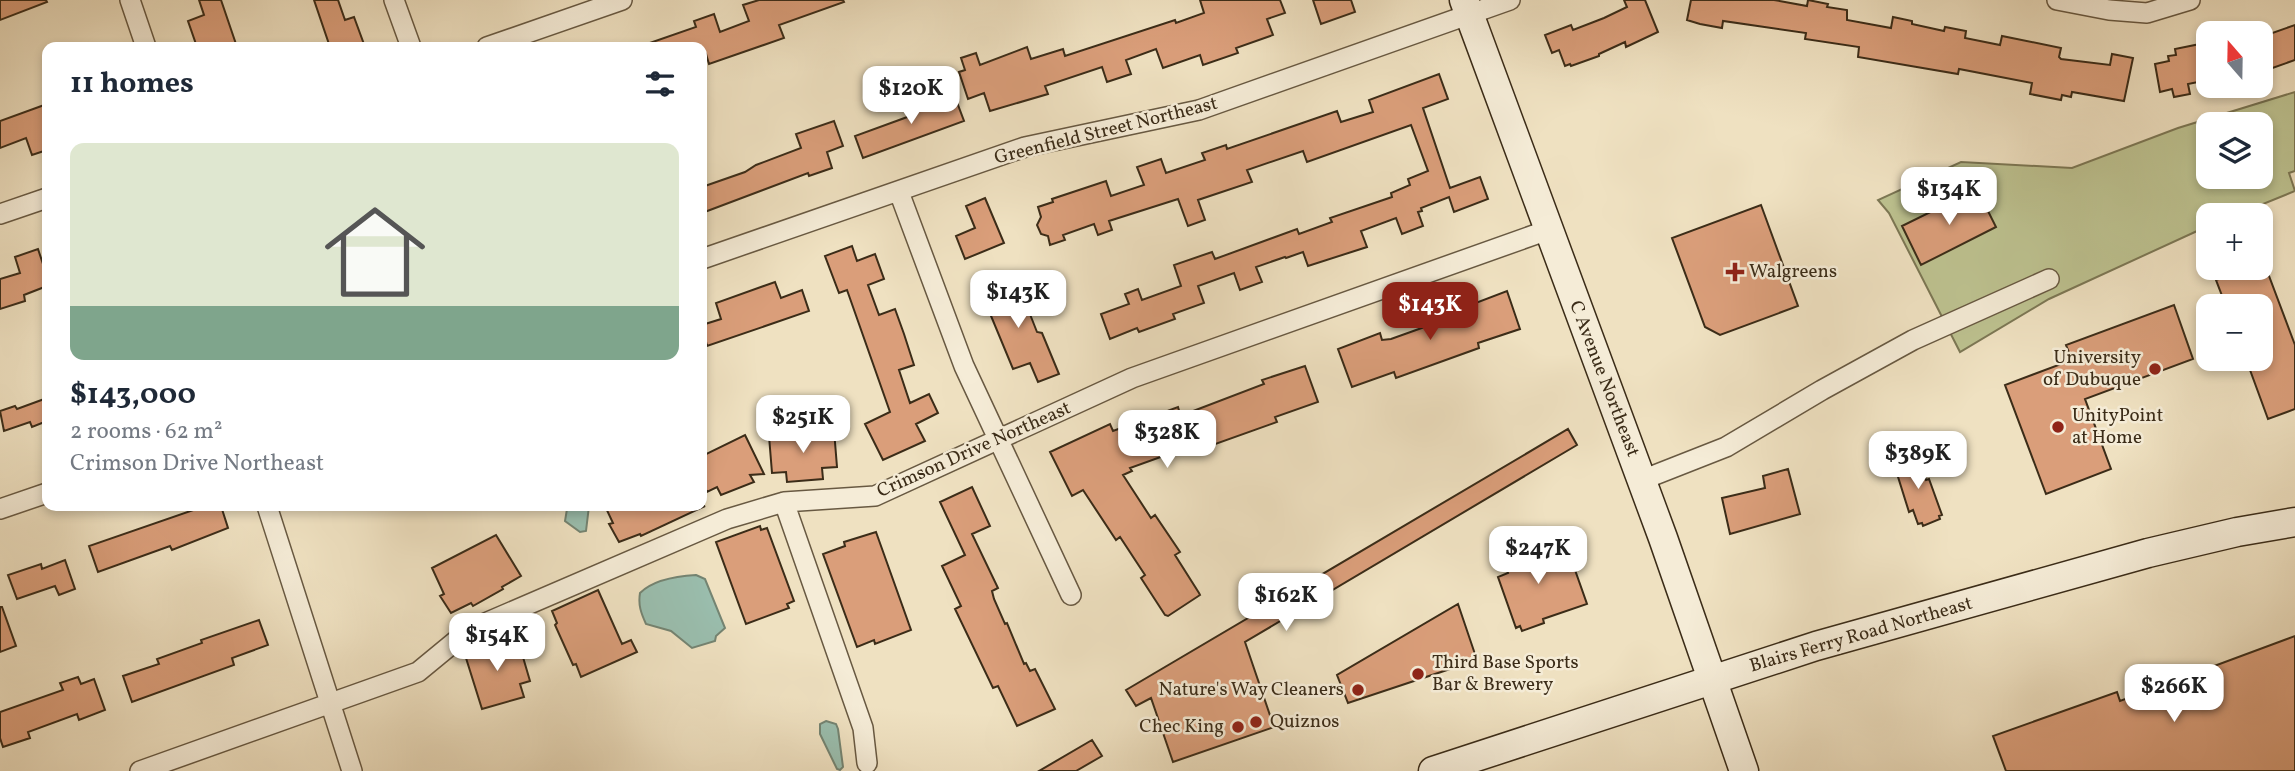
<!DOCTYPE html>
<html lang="en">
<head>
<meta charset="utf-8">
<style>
  :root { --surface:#fff; --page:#f6f6f7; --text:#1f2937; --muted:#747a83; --accent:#8f2418 }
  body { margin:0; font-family:Vollkorn,serif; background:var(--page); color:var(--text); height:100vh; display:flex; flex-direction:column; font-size:26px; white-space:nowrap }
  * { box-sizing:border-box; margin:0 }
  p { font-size:23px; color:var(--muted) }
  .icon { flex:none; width:38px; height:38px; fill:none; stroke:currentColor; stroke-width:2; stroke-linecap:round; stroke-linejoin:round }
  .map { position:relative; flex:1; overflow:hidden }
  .details { position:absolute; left:42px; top:42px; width:665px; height:469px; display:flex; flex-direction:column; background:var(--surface); border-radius:14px; box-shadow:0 4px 10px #0003 }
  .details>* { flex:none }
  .needle { width:46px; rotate:340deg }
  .buttons { position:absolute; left:2196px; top:21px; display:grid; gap:14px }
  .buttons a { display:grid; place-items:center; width:77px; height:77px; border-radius:14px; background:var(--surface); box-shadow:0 4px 10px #0003; font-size:35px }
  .price { position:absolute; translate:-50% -60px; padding:0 16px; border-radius:14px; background:#fff; color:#222; font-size:23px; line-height:46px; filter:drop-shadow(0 2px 4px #0008) }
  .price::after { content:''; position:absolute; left:50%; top:42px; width:21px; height:16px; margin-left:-10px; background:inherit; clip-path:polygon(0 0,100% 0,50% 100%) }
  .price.selected { background:var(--accent); color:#fff }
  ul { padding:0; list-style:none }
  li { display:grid; align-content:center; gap:14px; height:371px; padding:0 28px }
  li span { display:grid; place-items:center; height:217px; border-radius:14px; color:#555 }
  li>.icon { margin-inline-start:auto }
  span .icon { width:126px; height:126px; fill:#fffc; stroke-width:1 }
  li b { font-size:30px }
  h2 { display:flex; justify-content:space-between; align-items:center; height:84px; padding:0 28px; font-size:30px }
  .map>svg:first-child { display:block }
  .green { fill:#bdc290; stroke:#7c7754; stroke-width:2; fill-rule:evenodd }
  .water { fill:#9abeae; stroke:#748472; stroke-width:2 }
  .building { fill:#da9e7a; stroke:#3b2c18; stroke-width:2 }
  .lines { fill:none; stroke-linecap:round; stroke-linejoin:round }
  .minor-casing { stroke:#685942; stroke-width:22 }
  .secondary-casing { stroke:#3b2c18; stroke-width:31 }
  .minor { stroke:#f5ecd7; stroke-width:19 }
  .secondary { stroke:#f5ecd7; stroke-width:28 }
  .poi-dot { fill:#8f2418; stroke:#f5ecd7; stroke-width:2.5 }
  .labels { text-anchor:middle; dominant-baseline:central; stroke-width:5; stroke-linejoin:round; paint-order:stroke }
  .street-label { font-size:19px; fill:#3b2c18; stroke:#f5ecd7 }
  .poi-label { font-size:19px; fill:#3b2c18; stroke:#f5ecd7; text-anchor:start }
</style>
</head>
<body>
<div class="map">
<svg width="2295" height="771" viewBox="0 0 2295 771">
  <rect width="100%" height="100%" fill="#efe1c1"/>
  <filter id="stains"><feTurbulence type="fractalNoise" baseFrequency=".00286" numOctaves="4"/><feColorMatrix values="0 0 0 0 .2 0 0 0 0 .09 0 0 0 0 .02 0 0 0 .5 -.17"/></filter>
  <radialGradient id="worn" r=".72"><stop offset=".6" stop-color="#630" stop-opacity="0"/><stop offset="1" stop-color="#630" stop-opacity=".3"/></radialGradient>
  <path class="green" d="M2295 92V171L2289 173 2295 191 2236 215H2208V226L2049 299 1960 352 1889 213 1878 200 1961 162 2072 168 2178 128ZM2208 124H2261V177H2208Z"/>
  <path class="water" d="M572 506H589L586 531 580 532 565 521 567 509Z
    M696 575 705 579 725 628 716 636 715 641 692 648 671 631 646 624C641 613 638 605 640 593 653 580 678 576 696 575Z
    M826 721 836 724 838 729 843 767 840 770 837 769 820 734V724Z"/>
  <path class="building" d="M0 0H46L47 2 0 20Z
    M199 0H221L237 47H197L188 21 204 15Z
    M314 0H338L345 20 354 17 365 47H330Z
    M759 0H843L844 2 779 25 784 38 709 64 706 54 702 55V47H644V45L696 27 694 21 714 14 720 32 749 21 743 5Z
    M1200 0H1280L1285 13 1267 19 1273 35 1236 48 1238 53 1203 65 1200 55 1163 68 1156 49 1126 60 1131 74 1107 82 1102 67 1045 86 1048 94 990 111 984 93 968 99 959 72 965 70 961 58 976 53 980 65 1027 47 1031 59 1063 49 1065 56 1175 20 1176 23 1204 13Z
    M1313 0H1351L1355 12 1321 24Z
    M1624 0H1645L1658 32 1626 47 1625 42 1599 54V56L1571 66 1570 64 1565 66 1559 50 1552 53 1545 35 1571 25 1573 30 1604 18 1627 7Z
    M1691 0H1774L1807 6 1808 0 1828 4 1827 7 1847 10V20L1891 28 1893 17 1912 21V24L1944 31 1945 27 1966 31 1965 38 2000 45 2002 36 2061 48 2059 57 2061 59 2110 65 2112 54 2133 58 2124 101 2072 92 2071 97 2062 95 2061 100 2030 94 2032 83 1959 69 1958 74 1858 57 1859 47 1805 39 1806 33 1723 21 1722 28 1700 24 1687 20Z
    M2295 25V60L2261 72V37Z
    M2200 44 2208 80 2188 84 2190 94 2174 97 2172 89 2160 92 2155 64 2169 61 2168 56 2176 55 2175 49Z
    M1439 74 1448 99 1423 108 1450 188 1480 177 1488 199 1454 212 1449 197 1421 208 1422 211 1418 212 1423 226 1402 234 1396 218 1361 231 1367 247 1308 266 1303 252 1286 258 1285 257 1256 267 1262 282 1240 290 1234 273 1198 286 1204 303 1173 314 1175 319 1139 332 1137 328 1110 339 1101 314 1129 304 1125 294 1138 289 1142 300 1181 286 1174 265 1212 252 1215 259 1297 229 1299 234 1332 222 1330 218 1392 197 1391 193 1410 185 1408 179 1428 171 1411 125 1307 162 1303 151 1247 170 1252 182 1198 200 1205 220 1188 226 1178 199 1109 221 1112 230 1098 235 1094 224 1063 235 1065 240 1050 245 1048 236 1041 234 1037 225 1041 217 1038 207 1053 202 1052 199 1106 181 1111 196 1144 185 1137 167 1161 159 1166 173 1205 160 1202 153 1226 145 1227 149 1337 111 1341 122 1373 112 1369 100Z
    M928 96 931 105 955 97 964 121 863 158 855 136 910 116 907 104Z
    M47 104V150L32 155 26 138 0 148V121Z
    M834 121 843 146 827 152 832 168 809 176 808 173 702 213V187L745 172 756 165 801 148 796 134Z
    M1977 189 1996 227 1921 265 1902 226Z
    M985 198 1004 243 965 259 956 236 975 228 966 206Z
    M1761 205 1798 306 1720 335 1705 327 1672 238Z
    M852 246 857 261 875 254 884 279 868 285 879 315 895 309 904 334 914 365 899 370 910 403 929 394 938 413 916 424 925 441 883 460 865 424 890 412 847 290 839 293 825 256Z
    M38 249 47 276V286L24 295 25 301 0 309V279L20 273 15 257Z
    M2248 268H2266L2295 345V409L2268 419 2246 359H2261V306H2226L2216 280Z
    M1004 276 1013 298 1022 294 1037 332 1042 333 1059 374 1038 382 1030 363 1013 369 979 287Z
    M775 282 781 298 802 290 809 311 707 346 702 325 721 319 716 303Z
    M1507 291 1520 329 1478 343 1479 348 1396 378 1394 372 1352 387 1338 349 1380 333 1382 340 1391 339 1458 315 1466 310 1465 307Z
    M2174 305 2193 359 2085 399 2111 469 2046 494 2005 385 2072 360 2066 345Z
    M1305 366 1318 402 1275 417 1277 422 1193 452 1191 446 1130 468 1132 471 1123 475 1151 518 1155 515 1180 552 1175 555 1199 593 1200 595 1168 616 1165 615 1141 578 1145 575 1120 537 1116 540 1083 490 1072 496 1050 452 1110 424 1113 431 1178 407 1180 414 1188 413 1264 384 1262 380Z
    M47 398V421L32 427 30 422 4 431 0 411 15 406 17 409Z
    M1568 429 1577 445 1245 642 1274 727 1173 762 1151 698 1136 706 1126 690Z
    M834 430 837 467 822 468 823 479 787 482 786 472 772 473 769 436Z
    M745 435 764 474 750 475 754 482 721 495 717 487 707 492 702 481V456Z
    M1917 455 1926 480 1929 479 1942 515 1939 516 1940 519 1923 526 1922 523 1918 524 1913 510 1909 512 1894 464Z
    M1788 469 1800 514 1730 534 1722 498 1765 488 1763 476Z
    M972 487 990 526 972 534 998 588 992 591 994 599 1005 624 1007 623 1024 664 1026 663 1030 671 1035 669 1055 709 1017 726 998 686 993 688 955 609 961 606 942 566 965 555 940 502Z
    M205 506H221L228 528 172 550 170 546 98 572 89 546Z
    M605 506H705L641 536 640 534 619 542 609 524 613 523Z
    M760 526 761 530 767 528 794 601 787 604 789 608 746 624 716 542Z
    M876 532 911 630 875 644 874 640 857 647 823 554 845 546 844 542Z
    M496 535 521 576 502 587 503 589 473 606 471 603 451 613 440 596 444 594 432 568Z
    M1520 536 1530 566 1569 553 1587 604 1543 619 1544 623 1522 631 1520 626 1516 628 1498 577 1508 573 1497 544Z
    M65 560 75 589 59 595 55 586 17 599 8 575 41 564 42 569Z
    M598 590 622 644 631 640 637 652 581 677 576 664 573 665 555 625 557 623 552 611Z
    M1458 604 1477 660 1348 703 1337 675Z
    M0 607H2L16 646 0 652Z
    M259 620 268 645 232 658 234 665 132 702 123 676 159 664 157 659 202 643 201 640Z
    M2295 636V771H2006L1993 736 2117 692 2120 701Z
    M505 638 508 650 520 647 530 681 520 684 524 697 482 709 466 658 471 657 469 648Z
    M78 677 81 684 94 679 105 710 79 720 77 714 28 732 30 738 3 747 0 738V712L63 690 60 683Z
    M1092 740 1102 756 1076 771H1039Z"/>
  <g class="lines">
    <g class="minor-casing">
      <path id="minor" d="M130 0 146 47
        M394 0 411 47
        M2057 0 2109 10 2147 13 2190 0
        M487 47 622 0
        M899 192 964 366 1071 595
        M0 214 47 198
        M702 259 1025 147 1199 110 1510 0
        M1642 480 1726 447 1822 390 1913 340 2049 279
        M784 502 863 728 867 763
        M267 506 352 771
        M0 509 47 493
        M140 771 418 672 469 630 727 519 784 502 875 496 1132 378 1548 230"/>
    </g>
    <g class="secondary-casing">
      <path id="secondary" d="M1464 0 1663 538 1744 771
        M1433 771 1816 646 2148 553 2237 532 2295 522"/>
    </g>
    <use href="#minor" class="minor"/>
    <use href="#secondary" class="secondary"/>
  </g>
  <g class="poi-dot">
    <path d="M1731.5 261.5h7v7h7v7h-7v7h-7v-7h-7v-7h7z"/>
    <circle cx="2155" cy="369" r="7"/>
    <circle cx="2058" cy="427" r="7"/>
    <circle cx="1418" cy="674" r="7"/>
    <circle cx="1358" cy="690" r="7"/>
    <circle cx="1256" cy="722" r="7"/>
    <circle cx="1238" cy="727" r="7"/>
  </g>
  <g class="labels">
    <g class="street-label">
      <text transform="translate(1106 131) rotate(-14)">Greenfield Street Northeast</text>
      <text transform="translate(1604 379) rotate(69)">C Avenue Northeast</text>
      <text transform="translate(974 450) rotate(-24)">Crimson Drive Northeast</text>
      <text transform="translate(1861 635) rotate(-16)">Blairs Ferry Road Northeast</text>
    </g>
    <g class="poi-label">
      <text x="1749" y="272">Walgreens</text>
      <text x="2141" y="358" text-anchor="end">University<tspan x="2141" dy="22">of Dubuque</tspan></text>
      <text x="2072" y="416">UnityPoint<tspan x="2072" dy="22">at Home</tspan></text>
      <text x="1432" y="663">Third Base Sports<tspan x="1432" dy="22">Bar &amp; Brewery</tspan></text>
      <text x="1344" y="690" text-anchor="end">Nature's Way Cleaners</text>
      <text x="1270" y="722">Quiznos</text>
      <text x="1224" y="727" text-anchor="end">Chec King</text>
    </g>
  </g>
  <rect width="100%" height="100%" filter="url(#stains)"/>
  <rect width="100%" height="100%" fill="url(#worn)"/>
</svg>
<div class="buttons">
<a><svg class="needle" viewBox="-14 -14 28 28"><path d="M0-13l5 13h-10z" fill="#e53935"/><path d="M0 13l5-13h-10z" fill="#747a83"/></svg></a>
<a><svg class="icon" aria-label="layers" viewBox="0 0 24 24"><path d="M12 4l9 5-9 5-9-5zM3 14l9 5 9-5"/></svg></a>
<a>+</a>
<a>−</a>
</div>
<b class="price" style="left:911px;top:126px">$120K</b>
<b class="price" style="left:1949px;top:227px">$134K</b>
<b class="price" style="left:1018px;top:330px">$143K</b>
<b class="price selected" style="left:1430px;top:342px">$143K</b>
<b class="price" style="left:803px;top:455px">$251K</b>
<b class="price" style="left:1167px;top:470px">$328K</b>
<b class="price" style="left:1918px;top:491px">$389K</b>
<b class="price" style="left:1538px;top:586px">$247K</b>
<b class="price" style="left:1286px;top:633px">$162K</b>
<b class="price" style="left:497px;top:673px">$154K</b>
<b class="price" style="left:2174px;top:724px">$266K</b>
<section class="details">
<h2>11 homes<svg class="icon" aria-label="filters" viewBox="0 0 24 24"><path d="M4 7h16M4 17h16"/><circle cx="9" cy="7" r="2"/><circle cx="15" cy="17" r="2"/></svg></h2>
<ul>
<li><span style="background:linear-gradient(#dfe7d0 75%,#7fa58c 0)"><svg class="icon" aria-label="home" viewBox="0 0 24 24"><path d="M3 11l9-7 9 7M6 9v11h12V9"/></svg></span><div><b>$143,000</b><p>2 rooms · 62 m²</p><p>Crimson Drive Northeast</p></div></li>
</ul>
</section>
</div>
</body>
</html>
